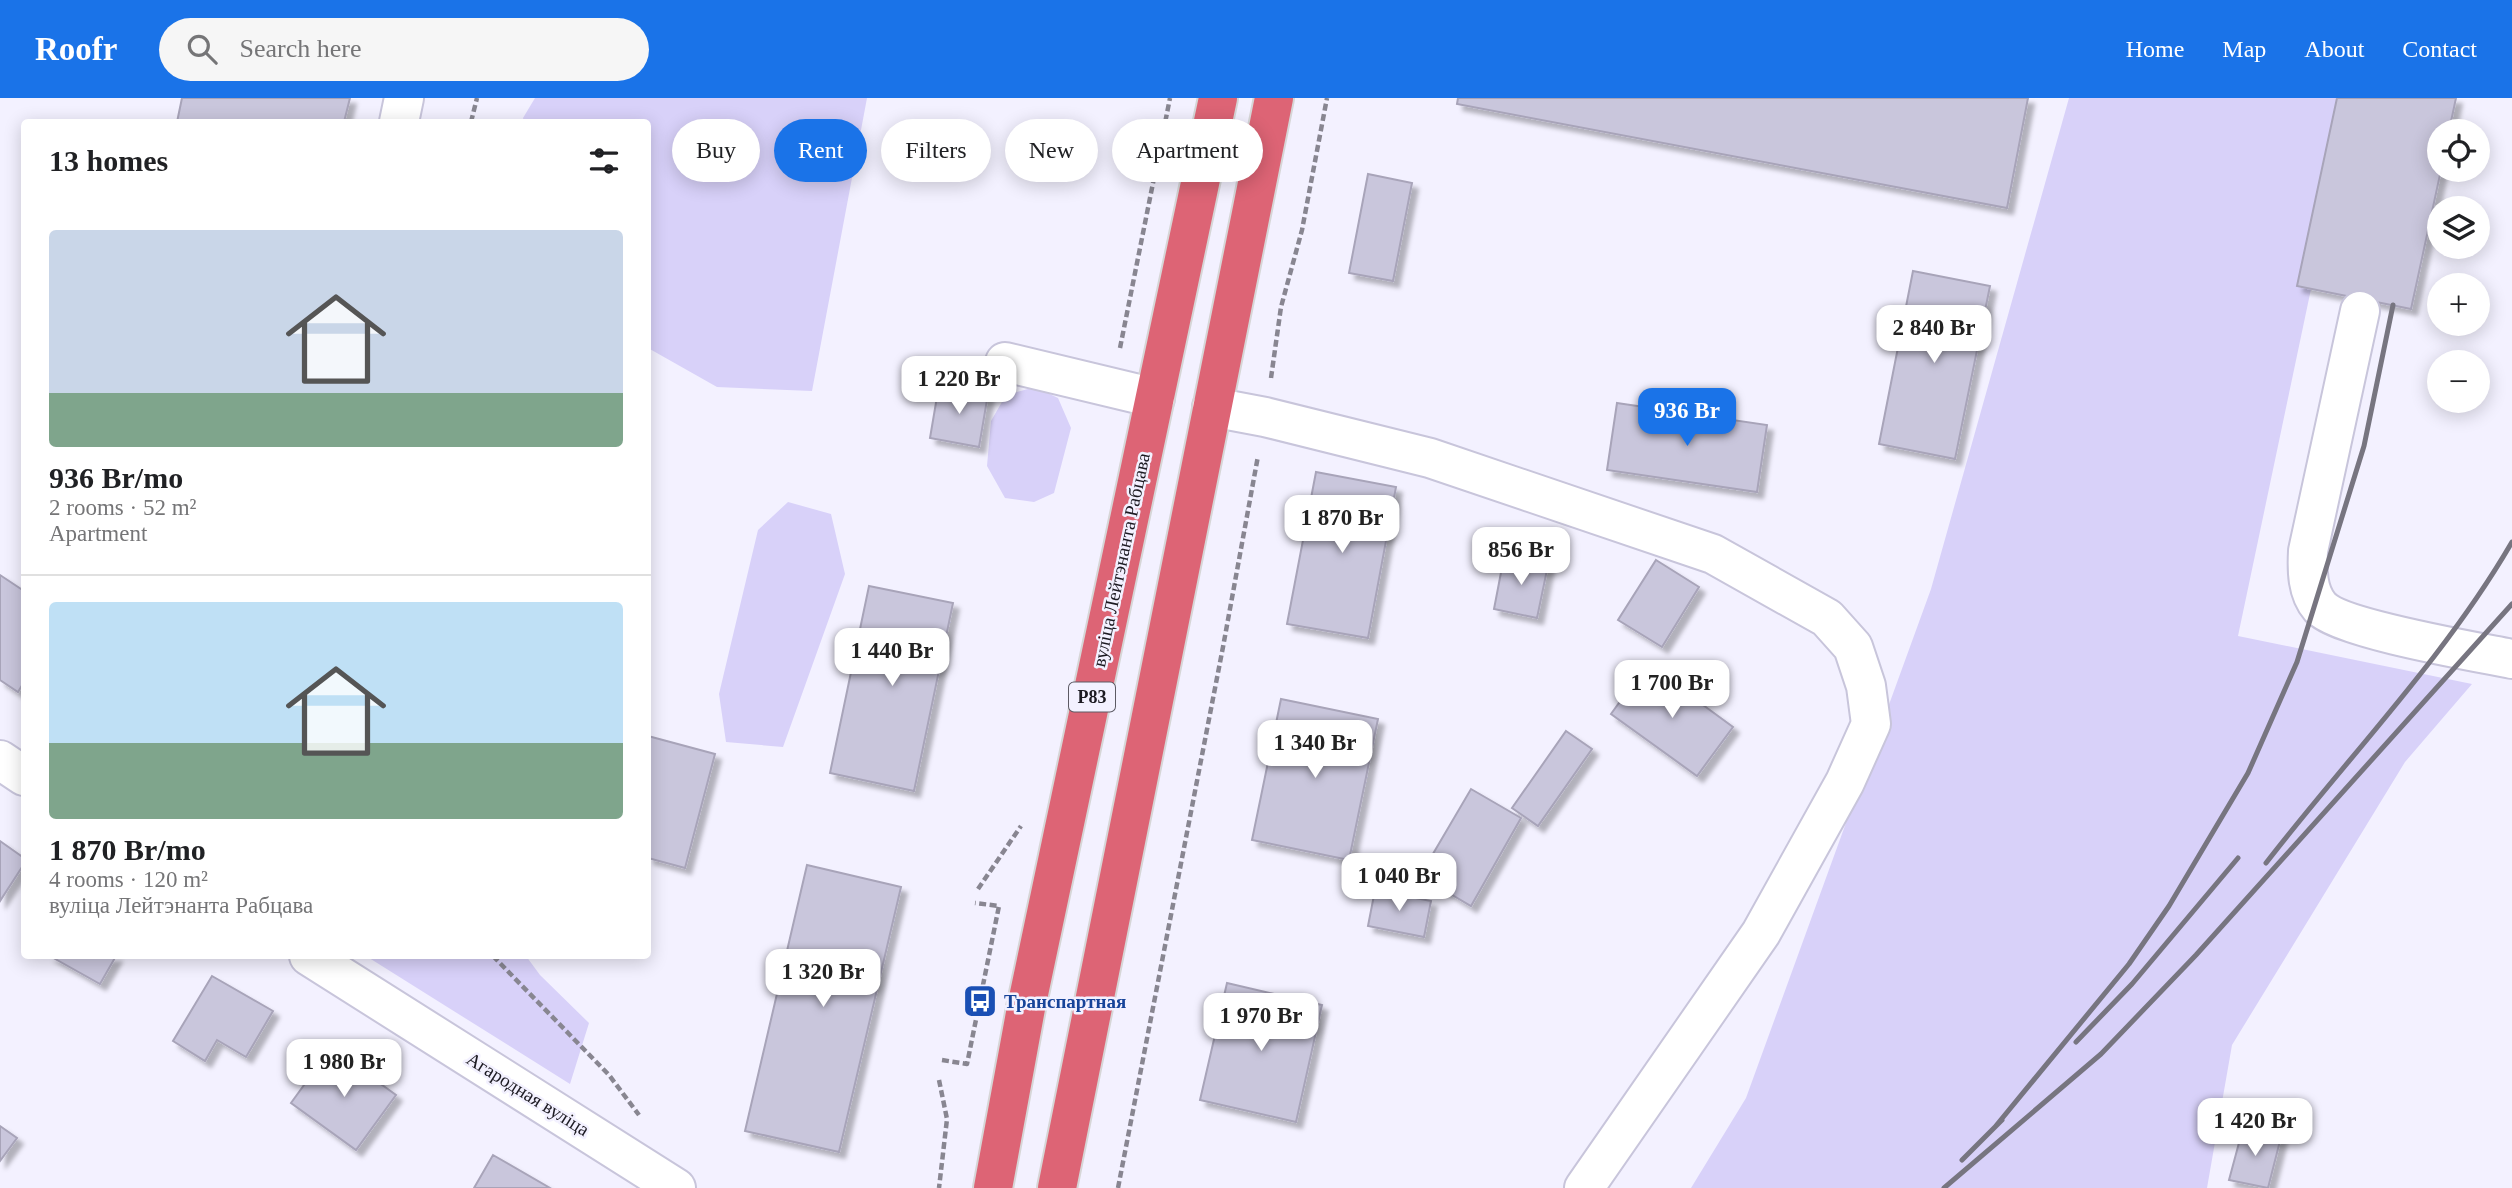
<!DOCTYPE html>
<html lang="en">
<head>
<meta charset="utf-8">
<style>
  :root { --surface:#fff; --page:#f6f6f6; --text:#202124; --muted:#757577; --line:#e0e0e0; --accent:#1a73e8 }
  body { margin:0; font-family:"Times New Roman",serif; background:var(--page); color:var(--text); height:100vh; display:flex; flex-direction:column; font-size:26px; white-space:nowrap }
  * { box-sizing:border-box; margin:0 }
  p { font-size:23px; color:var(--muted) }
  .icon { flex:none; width:38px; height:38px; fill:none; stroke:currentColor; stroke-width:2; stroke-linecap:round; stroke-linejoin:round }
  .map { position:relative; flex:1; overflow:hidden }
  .details { position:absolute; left:21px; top:21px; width:630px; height:840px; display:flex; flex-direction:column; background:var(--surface); border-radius:7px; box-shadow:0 4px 18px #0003 }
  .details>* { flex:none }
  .banner { position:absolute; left:672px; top:21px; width:665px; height:63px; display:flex; gap:14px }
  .tools { position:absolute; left:2427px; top:21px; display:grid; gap:14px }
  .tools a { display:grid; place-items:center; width:63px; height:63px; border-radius:50%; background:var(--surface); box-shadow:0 4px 18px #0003; font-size:35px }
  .price { position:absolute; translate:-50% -60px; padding:0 16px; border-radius:14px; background:#fff; color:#222; font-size:23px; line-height:46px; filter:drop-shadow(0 2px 4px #0008) }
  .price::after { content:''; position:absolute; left:50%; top:42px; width:21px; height:16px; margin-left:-10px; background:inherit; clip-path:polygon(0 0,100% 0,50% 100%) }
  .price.selected { background:var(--accent); color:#fff }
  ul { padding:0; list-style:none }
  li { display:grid; align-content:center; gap:14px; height:371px; padding:0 28px }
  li+li { border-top:2px solid var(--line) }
  li span { display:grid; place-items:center; height:217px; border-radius:7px; color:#555 }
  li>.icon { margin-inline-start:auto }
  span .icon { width:126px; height:126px; fill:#fffc; stroke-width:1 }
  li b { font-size:30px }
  h2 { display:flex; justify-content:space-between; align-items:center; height:84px; padding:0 28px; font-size:30px }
  .chip { padding:0 24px; border-radius:32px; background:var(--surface); box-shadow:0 4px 18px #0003; font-size:24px; line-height:63px }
  .chip.selected { background:var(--accent); color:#fff }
  header { display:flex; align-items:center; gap:42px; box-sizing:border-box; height:98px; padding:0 35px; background:var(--accent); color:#fff }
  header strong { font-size:33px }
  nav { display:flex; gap:38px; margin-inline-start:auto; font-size:24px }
  .search { width:490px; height:63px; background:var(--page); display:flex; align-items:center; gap:18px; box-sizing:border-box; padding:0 24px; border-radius:38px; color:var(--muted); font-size:26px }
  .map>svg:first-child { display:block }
  .green { fill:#d8d1f9 }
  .building { fill:#c9c6dc; stroke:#a8a4b9; stroke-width:2; filter:url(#shadow) }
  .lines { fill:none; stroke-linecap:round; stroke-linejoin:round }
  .minor-casing { stroke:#c8c5db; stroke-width:42 }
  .highway-casing { stroke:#d6d6d7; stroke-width:42 }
  .path { stroke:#888691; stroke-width:4.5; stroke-dasharray:7 3.5; stroke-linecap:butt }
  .minor { stroke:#fff; stroke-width:38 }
  .highway { stroke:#dd6475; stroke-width:38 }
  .rail { stroke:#777580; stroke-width:5 }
  .labels { text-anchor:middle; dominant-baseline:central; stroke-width:5; stroke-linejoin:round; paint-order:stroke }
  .shield { fill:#f3f1ff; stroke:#5c5a64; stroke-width:2 }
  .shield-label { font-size:18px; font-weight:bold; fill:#1c1a22 }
  .street-label { font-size:19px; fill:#1c1a22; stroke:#f3f1ff }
  .transit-label { font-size:19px; font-weight:bold; fill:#164399; stroke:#f3f1ff; text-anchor:start }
</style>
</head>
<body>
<header>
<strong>Roofr</strong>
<div class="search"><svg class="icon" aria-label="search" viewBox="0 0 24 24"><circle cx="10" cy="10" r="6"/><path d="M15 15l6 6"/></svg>Search here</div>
<nav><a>Home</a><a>Map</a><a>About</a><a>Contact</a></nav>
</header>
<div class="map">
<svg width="2512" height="1090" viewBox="0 0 2512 1090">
  <defs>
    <filter id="shadow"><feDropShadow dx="6" dy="6" stdDeviation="2" flood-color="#0004"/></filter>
  </defs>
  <rect width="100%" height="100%" fill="#f3f1ff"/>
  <path class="green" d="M535 0H867L812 293 717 289 648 250V24H524L523 20Z
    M2069 0H2337L2297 188 2311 191 2238 538 2472 586 2405 664 2232 947 2207 1090H1691L1746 1000 1931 491Z
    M1035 289 1058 300 1071 330 1054 395 1034 404 1005 400 987 368 991 323 1006 297Z
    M788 404 831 416 845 476 783 649 726 644 719 596 758 432Z
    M366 858H526L540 877 589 925 570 986Z"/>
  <path class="building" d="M182 0H350L344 24H177Z
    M1458 0H2028L2007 110 1457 6Z
    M2337 0H2456L2449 33H2440L2441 72 2411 211 2297 188Z
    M1368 76 1412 85 1393 183 1349 175Z
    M1913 173 1990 188 1955 361 1879 346Z
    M939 287 988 296 979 349 930 340Z
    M1617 305 1767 327 1757 394 1607 372Z
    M1316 374 1396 389 1368 540 1287 526Z
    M1504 459 1548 467 1537 520 1494 511Z
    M1656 462 1699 489 1662 549 1618 522Z
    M0 477 24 493V584L18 594 0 582Z
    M869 488 953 505 914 693 830 675Z
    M1647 566 1733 629 1697 678 1611 616Z
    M1281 601 1378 621 1349 762 1252 742Z
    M1566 633 1592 651 1538 728 1512 710Z
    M648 638 715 656 685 770 648 760Z
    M1471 691 1521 720 1471 808 1420 778Z
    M0 743 24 760V766L0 803Z
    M807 767 901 789 839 1054 745 1033Z
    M1375 792 1431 803 1424 839 1368 828Z
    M50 858H116L100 886Z
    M212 878 273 913 246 959 217 942 205 963 173 943Z
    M1227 885 1322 907 1296 1024 1200 1002Z
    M331 950 396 997 356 1052 291 1005Z
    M0 1028 17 1040 0 1063Z
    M2243 1030 2281 1039 2268 1090 2229 1082Z
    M493 1057 550 1090H474Z"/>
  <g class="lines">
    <g class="minor-casing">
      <path id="minor" d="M399 24 404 0
        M2360 213 2308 453C2307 472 2307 494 2320 509 2340 531 2477 554 2512 561
        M1005 264 1155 300
        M1212 309 1265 319 1430 360 1713 456 1827 520 1853 549 1866 588 1871 626 1845 684 1761 835 1584 1090
        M0 662 24 678
        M309 858 676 1090"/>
    </g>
    <g class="highway-casing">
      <path id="highway" d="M993 1090 1026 910 1218 0
        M1057 1090 1274 0"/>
    </g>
    <path class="path" d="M471 24 477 0
      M1120 250 1170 0
      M1271 280 1281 209 1302 132 1327 0
      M978 791 1021 728
      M493 858 609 977 639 1017
      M942 962 967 966 999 808 975 805
      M939 982 947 1021 939 1090
      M1118 1090 1223 549 1258 358"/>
    <use href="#minor" class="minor"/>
    <use href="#highway" class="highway"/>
    <path class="rail" d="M2266 765C2348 659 2444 561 2512 444
      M2076 944 2132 886 2238 760
      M1995 1029 2129 866 2169 808 2248 675 2297 564 2364 348 2393 207
      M1962 1062 2002 1022
      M1944 1090 2101 956 2196 857 2512 506"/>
  </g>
  <defs>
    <g id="bus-square" transform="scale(1.75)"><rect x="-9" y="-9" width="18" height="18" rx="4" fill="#1a4fb4" stroke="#f3f1ff"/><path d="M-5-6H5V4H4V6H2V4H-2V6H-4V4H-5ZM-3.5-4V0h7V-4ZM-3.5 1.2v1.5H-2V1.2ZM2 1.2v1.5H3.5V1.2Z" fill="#fff"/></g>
  </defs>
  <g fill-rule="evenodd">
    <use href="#bus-square" x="980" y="903"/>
  </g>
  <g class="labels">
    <rect class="shield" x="1069" y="584.5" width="46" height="29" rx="5"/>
    <g class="shield-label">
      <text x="1092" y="599">Р83</text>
    </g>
    <g class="street-label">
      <text transform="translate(1121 462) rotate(-78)">вуліца Лейтэнанта Рабцава</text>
      <text transform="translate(528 996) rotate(32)">Агародная вуліца</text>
    </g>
    <g class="transit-label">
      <text x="1004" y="903">Транспартная</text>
    </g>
  </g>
</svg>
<div class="tools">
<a><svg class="icon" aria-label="locate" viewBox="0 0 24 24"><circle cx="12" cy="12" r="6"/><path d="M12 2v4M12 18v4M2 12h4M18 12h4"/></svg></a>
<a><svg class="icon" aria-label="layers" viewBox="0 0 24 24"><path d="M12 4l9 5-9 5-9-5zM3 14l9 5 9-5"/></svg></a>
<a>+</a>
<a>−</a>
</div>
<b class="price" style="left:1934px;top:267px">2 840 Br</b>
<b class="price" style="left:959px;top:318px">1 220 Br</b>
<b class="price selected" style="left:1687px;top:350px">936 Br</b>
<b class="price" style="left:1342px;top:457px">1 870 Br</b>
<b class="price" style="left:1521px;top:489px">856 Br</b>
<b class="price" style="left:892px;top:590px">1 440 Br</b>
<b class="price" style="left:1672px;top:622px">1 700 Br</b>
<b class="price" style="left:1315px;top:682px">1 340 Br</b>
<b class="price" style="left:1399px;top:815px">1 040 Br</b>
<b class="price" style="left:823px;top:911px">1 320 Br</b>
<b class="price" style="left:1261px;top:955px">1 970 Br</b>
<b class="price" style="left:344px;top:1001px">1 980 Br</b>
<b class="price" style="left:2255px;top:1060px">1 420 Br</b>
<div class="banner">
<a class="chip">Buy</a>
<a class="chip selected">Rent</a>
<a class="chip">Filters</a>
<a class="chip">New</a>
<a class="chip">Apartment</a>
</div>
<section class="details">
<h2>13 homes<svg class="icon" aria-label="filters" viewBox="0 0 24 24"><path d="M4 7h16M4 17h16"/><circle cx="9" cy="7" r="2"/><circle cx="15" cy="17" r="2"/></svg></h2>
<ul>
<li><span style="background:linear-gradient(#c9d6e8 75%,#7fa58c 0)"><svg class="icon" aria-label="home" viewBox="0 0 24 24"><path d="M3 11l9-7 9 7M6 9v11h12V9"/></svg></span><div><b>936 Br/mo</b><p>2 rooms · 52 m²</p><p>Apartment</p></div></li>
<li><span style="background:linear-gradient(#bfe0f5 65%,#7fa58c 0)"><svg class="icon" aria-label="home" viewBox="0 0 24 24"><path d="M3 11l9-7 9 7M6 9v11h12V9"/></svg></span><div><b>1 870 Br/mo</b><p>4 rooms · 120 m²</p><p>вуліца Лейтэнанта Рабцава</p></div></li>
</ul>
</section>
</div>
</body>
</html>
